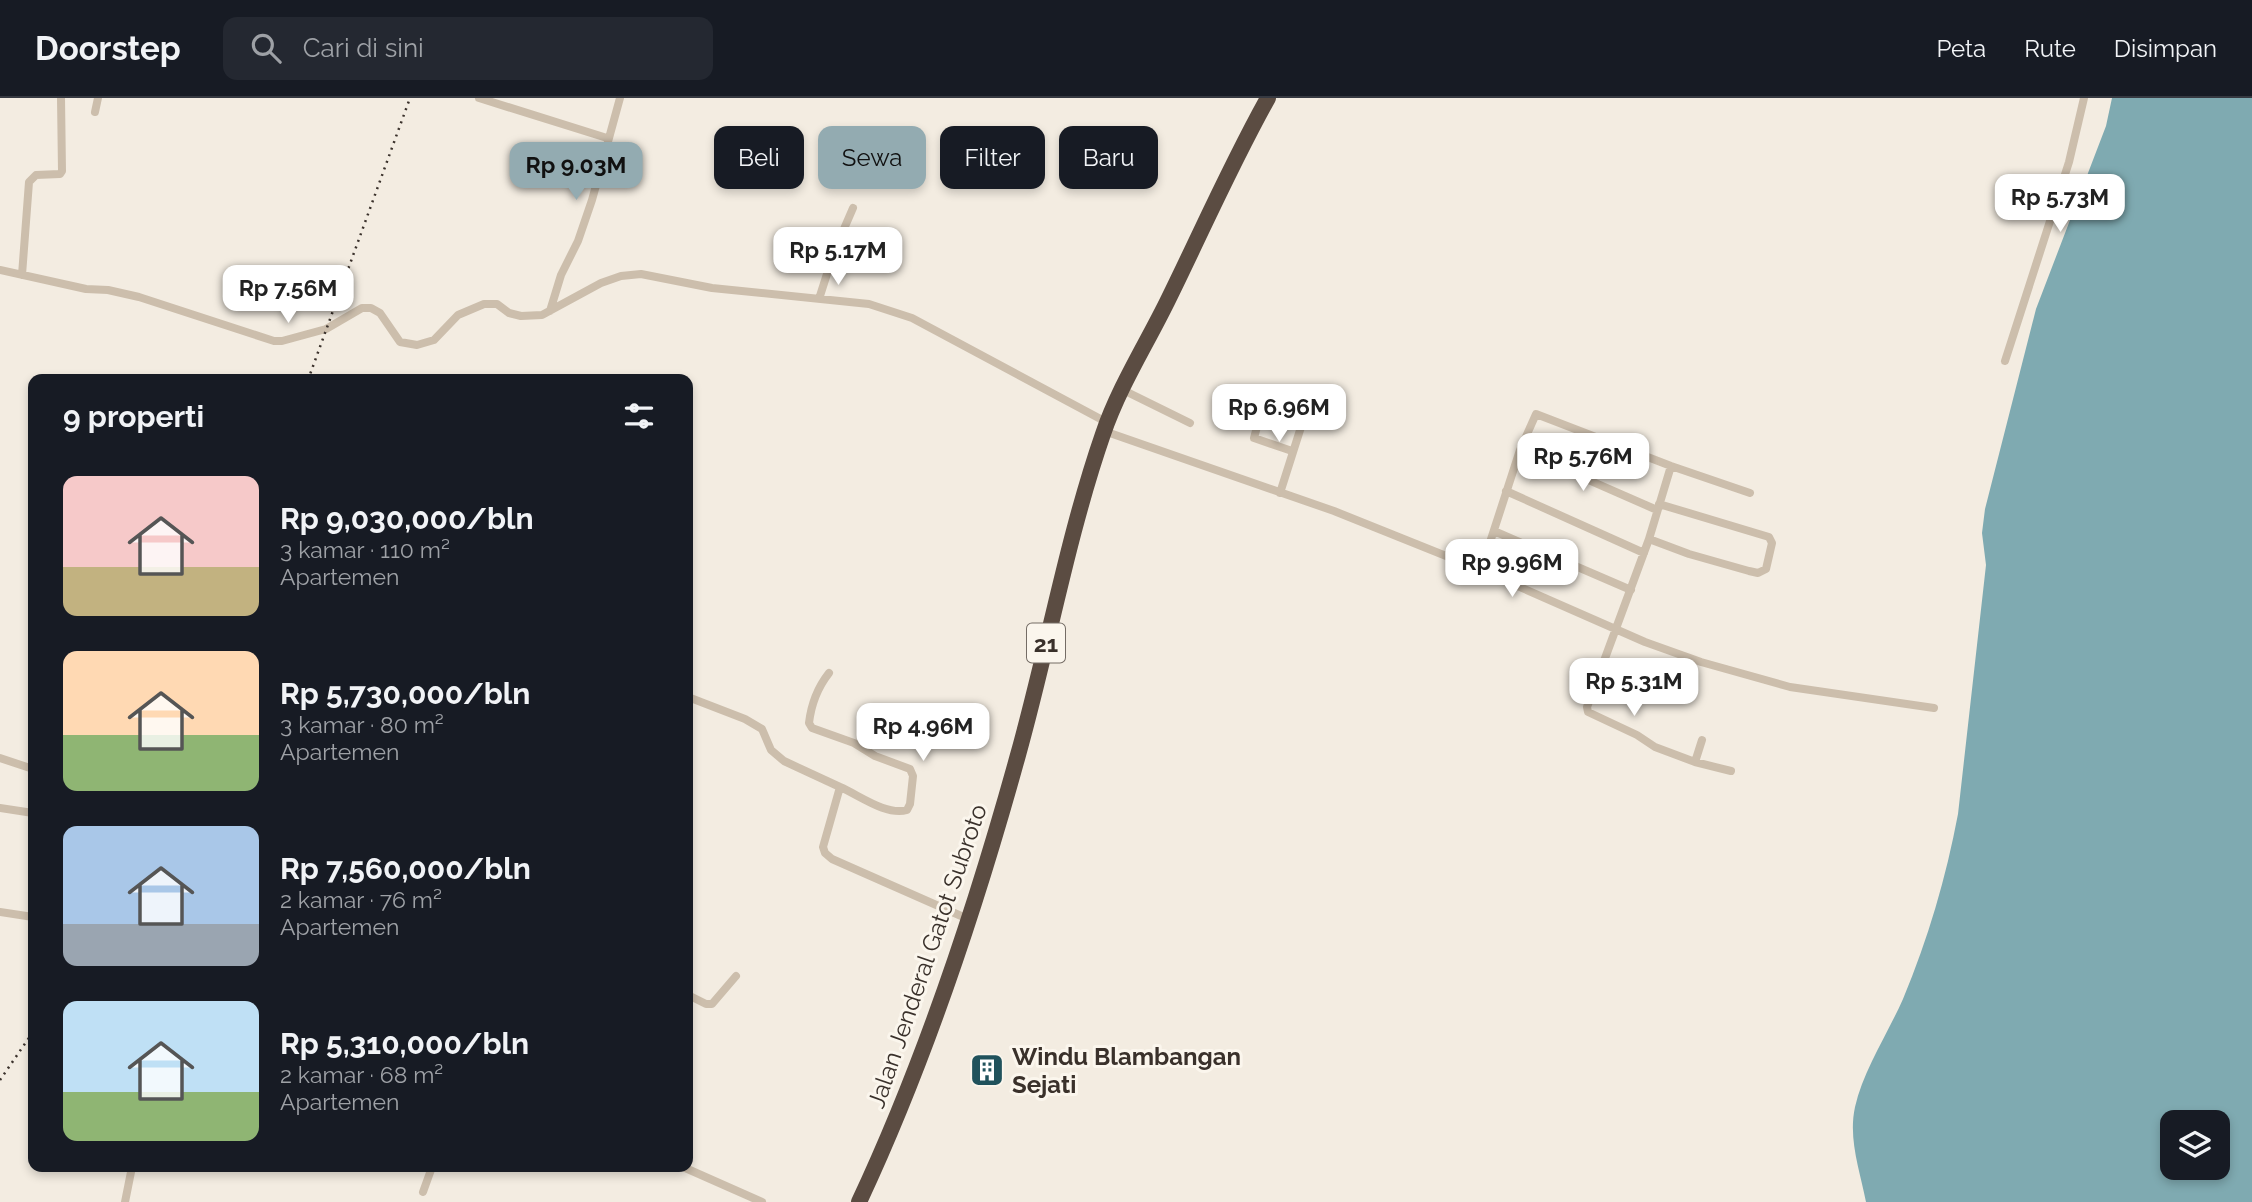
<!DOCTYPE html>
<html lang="id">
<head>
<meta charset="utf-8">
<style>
  :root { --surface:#171b24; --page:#242831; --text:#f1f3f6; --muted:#9ea1a6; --line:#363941; --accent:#93abb1 }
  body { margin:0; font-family:Raleway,sans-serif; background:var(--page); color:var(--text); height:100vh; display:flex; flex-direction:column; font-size:26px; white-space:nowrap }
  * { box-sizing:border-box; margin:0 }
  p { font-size:23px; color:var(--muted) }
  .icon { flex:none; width:38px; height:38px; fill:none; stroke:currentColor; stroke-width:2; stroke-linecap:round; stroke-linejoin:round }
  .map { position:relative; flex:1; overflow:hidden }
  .drawer { position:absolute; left:28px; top:276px; width:665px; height:798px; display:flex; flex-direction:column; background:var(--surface); border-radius:14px; box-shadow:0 4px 10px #0003 }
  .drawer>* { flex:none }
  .top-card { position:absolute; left:714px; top:28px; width:665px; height:63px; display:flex; gap:14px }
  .controls { position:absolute; left:2160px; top:1012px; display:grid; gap:14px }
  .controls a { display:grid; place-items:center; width:70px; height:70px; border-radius:14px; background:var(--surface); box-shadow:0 4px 10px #0003; font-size:35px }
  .price { position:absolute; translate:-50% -60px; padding:0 16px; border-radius:14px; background:#fff; color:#222; font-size:23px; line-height:46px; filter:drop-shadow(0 2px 4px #0008) }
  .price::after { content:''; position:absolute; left:50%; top:42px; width:21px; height:16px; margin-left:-10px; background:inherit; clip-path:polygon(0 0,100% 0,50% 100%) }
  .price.on { background:var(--accent); color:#111 }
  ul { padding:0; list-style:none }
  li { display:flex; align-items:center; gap:21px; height:175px; padding:0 35px }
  li span { display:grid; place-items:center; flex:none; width:196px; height:140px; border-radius:14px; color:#555 }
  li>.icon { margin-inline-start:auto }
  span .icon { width:84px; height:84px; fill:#fffc; stroke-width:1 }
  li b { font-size:30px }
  h2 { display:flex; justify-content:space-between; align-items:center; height:84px; padding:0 35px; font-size:30px }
  .chip { padding:0 24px; border-radius:14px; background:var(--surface); box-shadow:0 4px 10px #0003; font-size:24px; line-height:63px }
  .chip.on { background:var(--accent); color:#111 }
  header { display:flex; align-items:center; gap:42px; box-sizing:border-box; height:98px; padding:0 35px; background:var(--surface); border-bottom:2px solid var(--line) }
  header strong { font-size:33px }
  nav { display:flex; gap:38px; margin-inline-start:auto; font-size:24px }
  .search { width:490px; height:63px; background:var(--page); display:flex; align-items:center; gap:18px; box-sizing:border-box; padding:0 24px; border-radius:14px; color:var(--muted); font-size:26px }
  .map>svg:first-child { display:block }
  .water { fill:#7faab1; fill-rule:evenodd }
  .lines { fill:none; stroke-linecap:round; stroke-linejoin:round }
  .street { stroke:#ccbeac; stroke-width:8 }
  .highway { stroke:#5b4c42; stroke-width:16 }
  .rail { stroke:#3a312b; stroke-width:2.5; stroke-dasharray:2 5; stroke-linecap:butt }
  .labels { text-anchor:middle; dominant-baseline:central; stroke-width:6; stroke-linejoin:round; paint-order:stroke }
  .shield { fill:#fbf6ed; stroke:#746c65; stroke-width:2 }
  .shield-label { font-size:23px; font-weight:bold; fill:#3a312b }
  .street-label { font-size:24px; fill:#3a312b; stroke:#fbf6ed }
  .poi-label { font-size:24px; font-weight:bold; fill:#3a312b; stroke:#fbf6ed; text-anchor:start }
</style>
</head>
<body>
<header>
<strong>Doorstep</strong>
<div class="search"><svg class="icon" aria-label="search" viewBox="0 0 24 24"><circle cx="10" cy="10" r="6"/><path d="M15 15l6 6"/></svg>Cari di sini</div>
<nav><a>Peta</a><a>Rute</a><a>Disimpan</a></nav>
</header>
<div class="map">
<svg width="2252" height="1104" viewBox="0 0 2252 1104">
  <rect width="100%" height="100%" fill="#f3ece1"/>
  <path class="water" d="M2112 0H2252V1104H1866C1860 1073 1848 1041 1855 1009 1863 973 1888 935 1903 901 1928 841 1946 780 1958 716L1986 467 1982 435 1985 411 2036 211 2106 28ZM2172 1024H2217V1069H2172Z"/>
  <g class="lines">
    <path class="street" d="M479 0 607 40
      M95 14 98 0
      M0 172 86 191 108 192 139 199 274 243H282L326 231 362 210H371L380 215 400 244 417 247 434 242 458 217 484 206H497L509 215 521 218 542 217 601 185 621 178 641 176 712 190 869 206 912 220 1108 325
      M22 177 29 84 36 77 60 76 62 73 61 0
      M819 201 834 154 853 110
      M550 213 561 177 578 143 592 102 620 0
      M2005 263 2069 64 2084 0
      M1121 291 1190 325
      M1266 295 1254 340 1292 353
      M1104 333 1334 413 1481 472 1645 544 1701 564 1790 589 1934 610
      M1520 352 1657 412
      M1671 368 1649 441 1587 609 1588 614 1637 637 1655 649 1695 664 1731 673
      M1506 393 1644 455
      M1280 395 1308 307
      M1494 433 1631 492
      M1649 441 1689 456 1749 473 1758 475 1766 471 1772 445 1769 439 1659 406
      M1481 472 1520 352 1536 316 1671 368 1750 395
      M829 575C818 589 811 608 809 625L812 630 854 645 875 658 910 671 913 678 910 706 907 712C886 718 859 697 840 689
      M688 599 745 621 762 631 771 652 784 663 840 689 823 749 825 755 832 761 968 821
      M0 660 33 671
      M1695 664 1702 642
      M0 710 33 715
      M0 814 33 819
      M688 897 706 906H712L736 878
      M683 1069 762 1104
      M423 1094 432 1069
      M125 1104 132 1069"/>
    <path class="highway" d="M859 1104C926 961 976 809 1018 657 1048 550 1067 440 1103 336 1119 289 1146 247 1168 202 1201 135 1231 66 1268 0"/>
    <path class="rail" d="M308 282 410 0
      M0 982 33 934"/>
  </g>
  <defs>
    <g id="building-square" transform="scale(1.75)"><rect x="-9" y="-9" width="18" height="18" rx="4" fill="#20525c" stroke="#fbf6ed"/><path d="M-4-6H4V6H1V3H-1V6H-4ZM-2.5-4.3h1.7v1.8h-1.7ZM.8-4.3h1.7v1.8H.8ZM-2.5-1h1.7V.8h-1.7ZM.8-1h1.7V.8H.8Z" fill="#fff"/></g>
  </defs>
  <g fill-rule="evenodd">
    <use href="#building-square" x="987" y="972"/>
  </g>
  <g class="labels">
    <rect class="shield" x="1027" y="525.5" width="38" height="39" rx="5"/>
    <g class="shield-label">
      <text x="1046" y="545">21</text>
    </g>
    <g class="street-label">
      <text transform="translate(927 858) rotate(-71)">Jalan Jenderal Gatot Subroto</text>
    </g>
    <g class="poi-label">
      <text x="1012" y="958">Windu Blambangan<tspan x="1012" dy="28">Sejati</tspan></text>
    </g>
  </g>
</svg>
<div class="controls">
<a><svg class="icon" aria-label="layers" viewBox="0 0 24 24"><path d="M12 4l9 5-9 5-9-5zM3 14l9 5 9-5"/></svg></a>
</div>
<b class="price on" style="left:576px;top:104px">Rp 9.03M</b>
<b class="price" style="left:2060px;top:136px">Rp 5.73M</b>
<b class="price" style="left:838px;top:189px">Rp 5.17M</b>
<b class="price" style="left:288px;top:227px">Rp 7.56M</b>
<b class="price" style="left:1279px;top:346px">Rp 6.96M</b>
<b class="price" style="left:1583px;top:395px">Rp 5.76M</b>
<b class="price" style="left:1512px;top:501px">Rp 9.96M</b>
<b class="price" style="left:1634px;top:620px">Rp 5.31M</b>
<b class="price" style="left:923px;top:665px">Rp 4.96M</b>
<div class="top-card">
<a class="chip">Beli</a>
<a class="chip on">Sewa</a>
<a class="chip">Filter</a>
<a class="chip">Baru</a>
</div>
<section class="drawer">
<h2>9 properti<svg class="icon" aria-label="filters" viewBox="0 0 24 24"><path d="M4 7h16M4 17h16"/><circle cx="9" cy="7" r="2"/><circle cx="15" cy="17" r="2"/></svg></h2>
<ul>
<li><span style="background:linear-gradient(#f6c9c9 65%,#c2b280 0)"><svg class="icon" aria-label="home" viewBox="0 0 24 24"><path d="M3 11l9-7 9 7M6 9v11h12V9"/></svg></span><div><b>Rp 9,030,000/bln</b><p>3 kamar · 110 m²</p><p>Apartemen</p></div></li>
<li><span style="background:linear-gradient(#ffd9b3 60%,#8fb573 0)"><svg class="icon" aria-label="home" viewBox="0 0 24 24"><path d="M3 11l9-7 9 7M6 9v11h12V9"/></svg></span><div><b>Rp 5,730,000/bln</b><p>3 kamar · 80 m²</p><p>Apartemen</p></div></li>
<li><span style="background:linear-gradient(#a9c7e8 70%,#9aa5b1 0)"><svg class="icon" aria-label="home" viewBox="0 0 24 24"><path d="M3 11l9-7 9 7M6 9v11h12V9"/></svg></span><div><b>Rp 7,560,000/bln</b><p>2 kamar · 76 m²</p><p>Apartemen</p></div></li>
<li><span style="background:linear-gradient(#bfe0f5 65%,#8fb573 0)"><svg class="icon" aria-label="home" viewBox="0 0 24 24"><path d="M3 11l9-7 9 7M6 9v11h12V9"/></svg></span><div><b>Rp 5,310,000/bln</b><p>2 kamar · 68 m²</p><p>Apartemen</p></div></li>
</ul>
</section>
</div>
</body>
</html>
